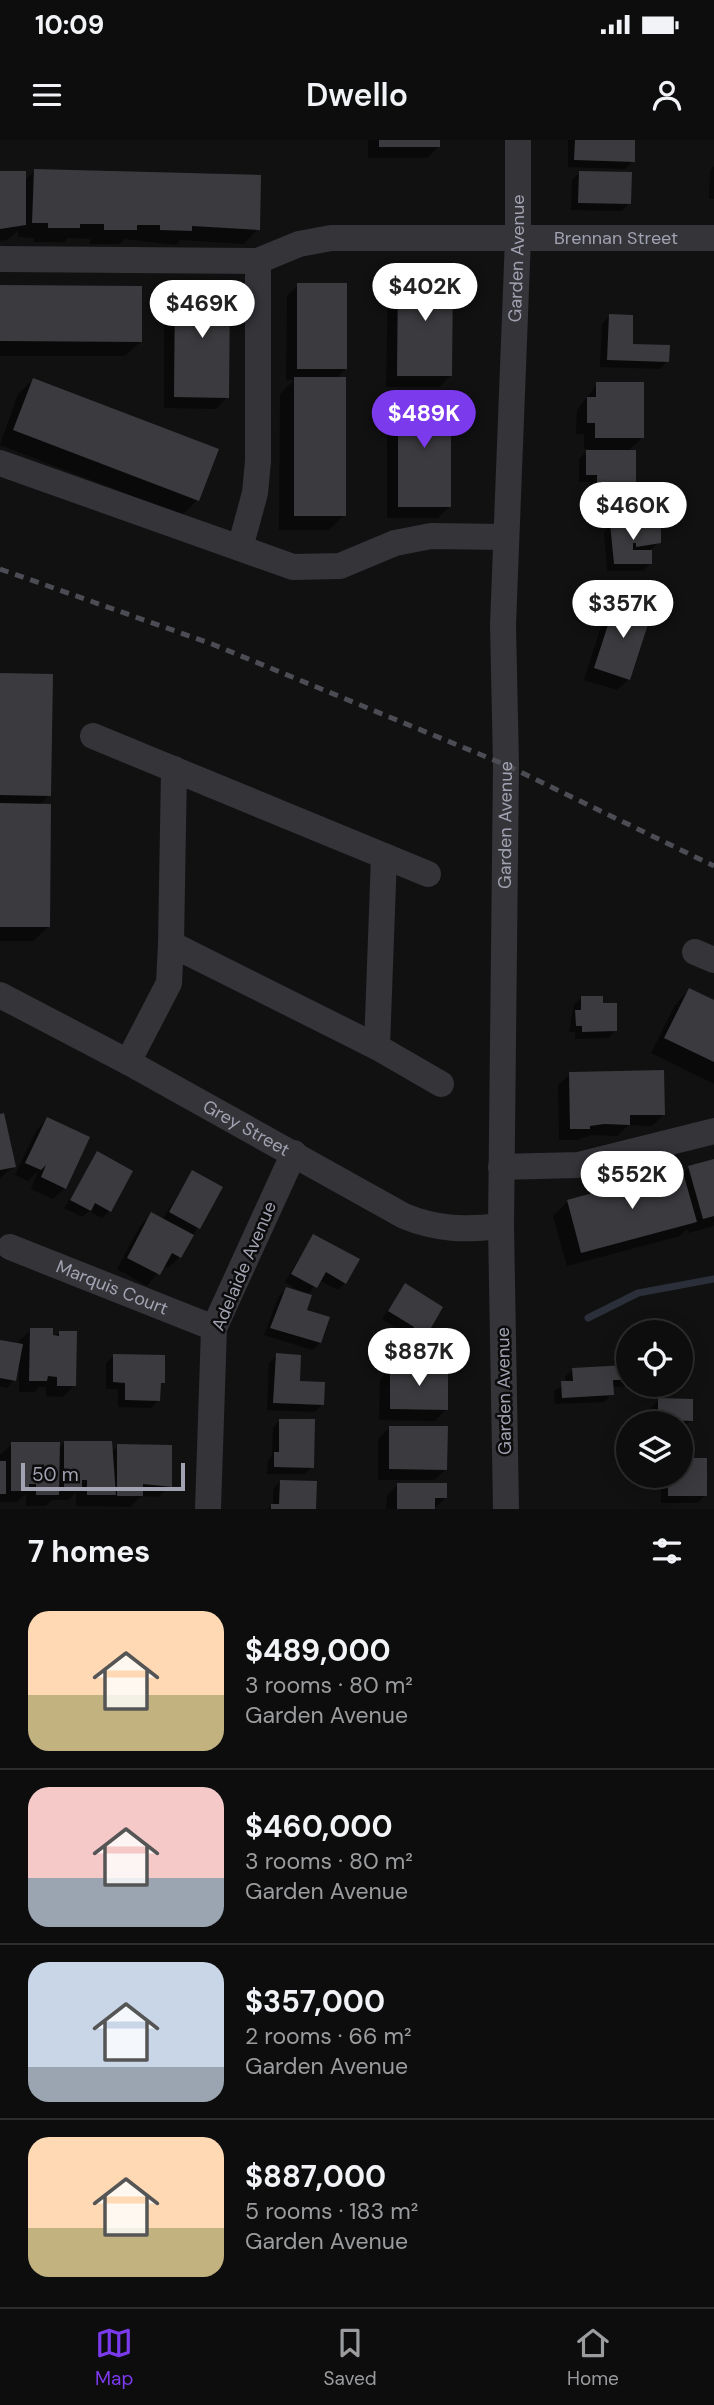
<!DOCTYPE html>
<html lang="en">
<head>
<meta charset="utf-8">
<style>
  :root { --surface:#0d0d0e; --page:#161617; --text:#f1f3f6; --muted:#9a9c9e; --line:#2d2d2e; --accent:#7c3aed }
  body { margin:0; font-family:"DM Sans",sans-serif; background:var(--page); color:var(--text); height:100vh; display:flex; flex-direction:column; font-size:26px; white-space:nowrap }
  * { box-sizing:border-box; margin:0 }
  p { font-size:23px; color:var(--muted) }
  .icon { flex:none; width:38px; height:38px; fill:none; stroke:currentColor; stroke-width:2; stroke-linecap:round; stroke-linejoin:round }
  .map { position:relative; height:1369px; overflow:hidden }
  .drawer { display:flex; flex-direction:column; background:var(--surface); flex:1 }
  .drawer>* { flex:none }
  .tools { position:absolute; left:616px; top:1180px; display:grid; gap:14px }
  .tools a { display:grid; place-items:center; width:77px; height:77px; border-radius:50%; background:var(--surface); box-shadow:0 4px 18px #0003,0 0 0 2px var(--line); font-size:35px }
  .scale { position:absolute; left:21px; bottom:18px; width:164px; box-sizing:border-box; padding-left:7px; border:4px solid #a2a3b2; border-top:0; font-size:19px; line-height:24px; white-space:nowrap; color:#a2a3b2; -webkit-text-stroke:5px #0c0c0d; paint-order:stroke }
  .price { position:absolute; translate:-50% -60px; padding:0 16px; border-radius:24px; background:#fff; color:#222; font-size:23px; line-height:46px; filter:drop-shadow(0 2px 4px #0008) }
  .price::after { content:''; position:absolute; left:50%; top:42px; width:21px; height:16px; margin-left:-10px; background:inherit; clip-path:polygon(0 0,100% 0,50% 100%) }
  .price.on { background:var(--accent); color:#fff }
  ul { padding:0; list-style:none }
  li { display:flex; align-items:center; gap:21px; height:175px; padding:0 28px }
  li+li { border-top:2px solid var(--line) }
  li span { display:grid; place-items:center; flex:none; width:196px; height:140px; border-radius:21px; color:#555 }
  li>.icon { margin-inline-start:auto }
  span .icon { width:84px; height:84px; fill:#fffc; stroke-width:1 }
  li b { font-size:30px }
  h2 { display:flex; justify-content:space-between; align-items:center; height:84px; padding:0 28px; font-size:30px }
  .status { display:flex; justify-content:space-between; align-items:center; height:49px; padding:0 35px; background:var(--surface); direction:ltr }
  .status svg { height:19px; fill:currentColor }
  header { display:flex; justify-content:space-between; align-items:center; height:91px; padding:0 28px; background:var(--surface); font-size:32px; font-weight:600 }
  .tabs { display:flex; justify-content:space-around; align-items:center; height:98px; border-top:2px solid var(--line); background:var(--surface); font-size:19px; color:var(--muted) }
  .tabs a { display:grid; justify-items:center; gap:4px }
  .tabs .on { color:var(--accent) }
  .map>svg:first-child { display:block }
  .shadow { fill:#0007 }
  .lines { fill:none; stroke-linecap:round; stroke-linejoin:round }
  .stream { stroke:#2b2f3a; stroke-width:7 }
  .building { fill:#3b3b3f }
  .minor { stroke:#343439; stroke-width:26 }
  .rail { stroke:#4c4d54; stroke-width:5; stroke-dasharray:9 7; stroke-linecap:butt }
  .labels { text-anchor:middle; dominant-baseline:central; stroke-width:5; stroke-linejoin:round; paint-order:stroke }
  .street-label { font-size:18px; fill:#a2a3b2; stroke:#0c0c0d }
</style>
</head>
<body>
<div class="status"><b>10:09</b><svg viewBox="0 0 49 12"><path d="M0 12V9h3v3zM5 12V6h3v6zM10 12V3h3v9zM15 12V0h3v12zM26 1h20v11H26zM47 4h2v5h-2z"/></svg></div>
<header><svg class="icon" aria-label="menu" viewBox="0 0 24 24"><path d="M4 6h16M4 12h16M4 18h16"/></svg>Dwello<svg class="icon" aria-label="person" viewBox="0 0 24 24"><circle cx="12" cy="8" r="4"/><path d="M4 21q1-7 8-7t8 7"/></svg></header>
<div class="map">
<svg width="714" height="1369" viewBox="0 0 714 1369">
  <rect width="100%" height="100%" fill="#111112"/>
  <path class="shadow" d="M368 0H438V7L427 18H368Z
    M568 0H633V21L625 29 568 27Z
    M714 26V59H709L710 31Z
    M34 31 258 89 244 104 180 100 176 105 125 99 120 104H90V99L68 98 64 102H34V98L18 97V90L9 99 0 101V32L24 42Z
    M580 32 629 63 622 71 571 70 572 40Z
    M399 132 450 236 439 247H386L388 143Z
    M176 144 227 257 216 269 164 268V155Z
    M298 145 345 229 335 239 344 375 329 390H279L280 254 294 240H286L287 156Z
    M0 147 140 202 125 216H0Z
    M609 176 631 206 667 221 660 229 600 227 602 184Z
    M33 240 197 360 182 375 0 305 18 254Z
    M597 244 642 298 628 311 634 351 626 359 590 358V342H579V319L589 309H584V294H576L577 270Z
    M399 256 449 367 438 378H387V267Z
    M611 384 647 390 659 402 650 410V424L643 431H607L604 392Z
    M617 462 629 539 617 550 584 540 605 474Z
    M0 535 49 655 39 666 48 787 33 801H0Z
    M689 850 714 862V944L651 913 675 865Z
    M581 858 602 865 615 891 608 898 575 899V892H569L574 865Z
    M570 934 663 975 652 986 628 985 617 996 591 995 577 1000H559L558 945Z
    M0 976 14 1026 0 1038Z
    M47 979 65 1048 53 1059 31 1049 38 1031 28 1041 15 1035 36 991Z
    M98 1014 109 1071 102 1078 89 1071 82 1077 64 1068Z
    M714 1021V1086L688 1093 687 1089 680 1096 567 1126 553 1076 568 1061 682 1034 689 1027Z
    M192 1032 221 1048 180 1117 168 1128 163 1126 147 1146 117 1129 140 1086 152 1074 162 1080Z
    M313 1096 345 1143 338 1150 319 1140 308 1155 305 1171 320 1203 312 1210 264 1195 279 1156 286 1149 304 1154 285 1142Z
    M405 1146 428 1188 434 1192 420 1209 405 1199 408 1195 382 1179Z
    M31 1190 51 1197 60 1193 74 1245 63 1257 46 1256V1247H39L34 1252H19V1227L14 1240 7 1248 0 1246V1202L19 1205V1201Z
    M277 1215 298 1242 322 1264 315 1272 267 1270 269 1223Z
    M114 1216 163 1242 159 1247V1260L151 1268 118 1267V1249H106V1223Z
    M628 1227V1244L644 1246 611 1247 612 1254 604 1262 555 1264 554 1251 566 1243 565 1237 573 1229Z
    M391 1228 446 1269 435 1281 379 1280 380 1239Z
    M659 1260 691 1280 683 1288 681 1283H651L652 1267Z
    M280 1280 312 1327 305 1334H267L268 1321 272 1316 273 1288Z
    M390 1287 446 1329 434 1340H378V1299Z
    M65 1302 110 1314 118 1306 170 1346 158 1357 141 1356 130 1367 76 1366V1352L69 1360H52L46 1366H26V1354L16 1362H0V1315L12 1304 58 1309Z
    M705 1319V1355L698 1363H661V1342L668 1335H681V1320Z
    M281 1341 314 1369H268L273 1364V1349Z
    M398 1344 445 1358 434 1369H386L387 1356Z"/>
  <g class="lines">
    <path class="stream" d="M588 1178 638 1153 714 1139"/>
  </g>
  <path class="building" d="M379 0H440V7H379Z
    M575 0H635V22L574 20Z
    M34 29 261 35 260 90 192 86V91L160 90V85H137V90H104V84H80V88H48V83H32Z
    M0 31H26V85L0 89Z
    M579 31 632 32 631 64 578 63Z
    M398 130H453L452 236H397Z
    M175 142 230 143 229 258 174 257Z
    M297 143H347V229H297Z
    M0 145 142 146V202L0 201Z
    M609 174 633 175V204L670 205 669 222 607 220Z
    M294 237H346V376H294Z
    M33 238 219 309 199 361 13 290Z
    M596 242H644V298H595V283H587V257H596Z
    M398 254H451V367H398Z
    M586 310H636V352H597V335H586Z
    M610 383H649V388H661V403L636 407V403H633V410H652V424H614Z
    M616 460 652 472 630 540 594 528Z
    M0 533 53 534 51 656 0 655Z
    M0 663 51 664 50 787H0Z
    M689 848 714 860V922L664 898Z
    M581 856H603V863H617V891L582 892V886H576L575 870H581Z
    M664 930 665 975H630V985L604 984 590 986V989H570L569 932Z
    M4 973 16 1027 0 1030V974Z
    M47 977 90 997 66 1049 41 1037 46 1025 41 1030 25 1023Z
    M97 1011 133 1031 111 1072 95 1063 91 1071 70 1060Z
    M714 1019V1076L703 1079 688 1026Z
    M682 1029 697 1082 581 1113 567 1060Z
    M192 1030 223 1047 200 1089 169 1072Z
    M151 1072 194 1095 181 1118 172 1113 160 1135 127 1118Z
    M313 1094 360 1119 346 1144 326 1132 317 1148 291 1134Z
    M405 1143 443 1167 431 1188 436 1191 429 1202 411 1191 414 1187 388 1171Z
    M286 1147 312 1155 307 1170 330 1177 321 1203 270 1188Z
    M30 1188H53V1195L59 1196V1191H77L76 1246H57V1237L48 1236 47 1241H29Z
    M0 1200 23 1204 16 1241 0 1238Z
    M276 1213 301 1215 300 1241 325 1242 324 1265 273 1263Z
    M113 1214 165 1215V1243H161L160 1261 125 1260V1243L113 1242Z
    M628 1225V1240H613L614 1255 562 1258 561 1241H573L572 1228Z
    M390 1226 448 1227V1270L390 1269Z
    M658 1258 693 1259V1281L658 1280Z
    M279 1279H315L314 1328 274 1327V1312H279Z
    M389 1286H448L447 1330 389 1329Z
    M64 1301H112L116 1355H87V1340H82V1349H64Z
    M11 1302H60L59 1355H36V1344H29V1351H11Z
    M117 1304 172 1305V1347L143 1344V1356H117Z
    M681 1318H707V1356H668V1335H681Z
    M0 1321H6V1354H0Z
    M280 1340 317 1341 316 1369H271V1364H279Z
    M397 1343H447V1358H435V1369H397Z"/>
  <g class="lines">
    <g class="minor">
      <path id="s1" d="M0 119 258 121 299 104 331 98H714"/>
      <path d="M0 323 293 427 340 426 395 403 431 396 506 397"/>
      <path d="M240 408 255 353 258 321V121"/>
      <path d="M93 596 428 734"/>
      <path d="M171 804 174 629"/>
      <path d="M695 812 714 820"/>
      <path id="s2" d="M0 855 128 922 404 1076C438 1090 465 1090 501 1086"/>
      <path d="M377 907 384 716"/>
      <path d="M128 922 169 843 171 804 377 907 441 944"/>
      <path d="M501 1027 578 1025 714 991"/>
      <path id="s3" d="M10 1107 214 1188"/>
      <path d="M208 1369 214 1188 294 1013"/>
      <path id="s4" d="M506 1369 501 1086 506 625 503 485 518 98V0"/>
    </g>
    <path class="rail" d="M0 429 212 504 506 625 714 726"/>
  </g>
  <g class="labels">
    <g class="street-label">
      <text stroke="none"><textPath href="#s1" startOffset="620">Brennan Street</textPath></text>
      <text stroke="none"><textPath href="#s4" startOffset="1251">Garden Avenue</textPath></text>
      <text stroke="none"><textPath href="#s4" startOffset="684">Garden Avenue</textPath></text>
      <text stroke="none"><textPath href="#s2" startOffset="280">Grey Street</textPath></text>
      <text transform="translate(244 1126) rotate(-67)">Adelaide Avenue</text>
      <text stroke="none"><textPath href="#s3" startOffset="110">Marquis Court</textPath></text>
      <text transform="translate(504 1251) rotate(-91)">Garden Avenue</text>
    </g>
  </g>
</svg>
<div class="tools">
<a><svg class="icon" aria-label="locate" viewBox="0 0 24 24"><circle cx="12" cy="12" r="6"/><path d="M12 2v4M12 18v4M2 12h4M18 12h4"/></svg></a>
<a><svg class="icon" aria-label="layers" viewBox="0 0 24 24"><path d="M12 4l9 5-9 5-9-5zM3 14l9 5 9-5"/></svg></a>
</div>
<div class="scale">50 m</div>
<b class="price" style="left:425px;top:183px">$402K</b>
<b class="price" style="left:202px;top:200px">$469K</b>
<b class="price on" style="left:424px;top:310px">$489K</b>
<b class="price" style="left:633px;top:402px">$460K</b>
<b class="price" style="left:623px;top:500px">$357K</b>
<b class="price" style="left:632px;top:1071px">$552K</b>
<b class="price" style="left:419px;top:1248px">$887K</b>
</div>
<section class="drawer">
<h2>7 homes<svg class="icon" aria-label="filters" viewBox="0 0 24 24"><path d="M4 7h16M4 17h16"/><circle cx="9" cy="7" r="2"/><circle cx="15" cy="17" r="2"/></svg></h2>
<ul>
<li><span style="background:linear-gradient(#ffd9b3 60%,#c2b280 0)"><svg class="icon" aria-label="home" viewBox="0 0 24 24"><path d="M3 11l9-7 9 7M6 9v11h12V9"/></svg></span><div><b>$489,000</b><p>3 rooms · 80 m²</p><p>Garden Avenue</p></div></li>
<li><span style="background:linear-gradient(#f6c9c9 65%,#9aa5b1 0)"><svg class="icon" aria-label="home" viewBox="0 0 24 24"><path d="M3 11l9-7 9 7M6 9v11h12V9"/></svg></span><div><b>$460,000</b><p>3 rooms · 80 m²</p><p>Garden Avenue</p></div></li>
<li><span style="background:linear-gradient(#c9d6e8 75%,#9aa5b1 0)"><svg class="icon" aria-label="home" viewBox="0 0 24 24"><path d="M3 11l9-7 9 7M6 9v11h12V9"/></svg></span><div><b>$357,000</b><p>2 rooms · 66 m²</p><p>Garden Avenue</p></div></li>
<li><span style="background:linear-gradient(#ffd9b3 65%,#c2b280 0)"><svg class="icon" aria-label="home" viewBox="0 0 24 24"><path d="M3 11l9-7 9 7M6 9v11h12V9"/></svg></span><div><b>$887,000</b><p>5 rooms · 183 m²</p><p>Garden Avenue</p></div></li>
</ul>
</section>
<nav class="tabs">
<a class="on"><svg class="icon" aria-label="map" viewBox="0 0 24 24"><path d="M3 6l6-2 6 2 6-2v14l-6 2-6-2-6 2zM9 4v14M15 6v14"/></svg>Map</a>
<a><svg class="icon" aria-label="saved" viewBox="0 0 24 24"><path d="M7 4h10v16l-5-4-5 4z"/></svg>Saved</a>
<a><svg class="icon" aria-label="home" viewBox="0 0 24 24"><path d="M3 11l9-7 9 7M6 9v11h12V9"/></svg>Home</a>
</nav>
</body>
</html>
